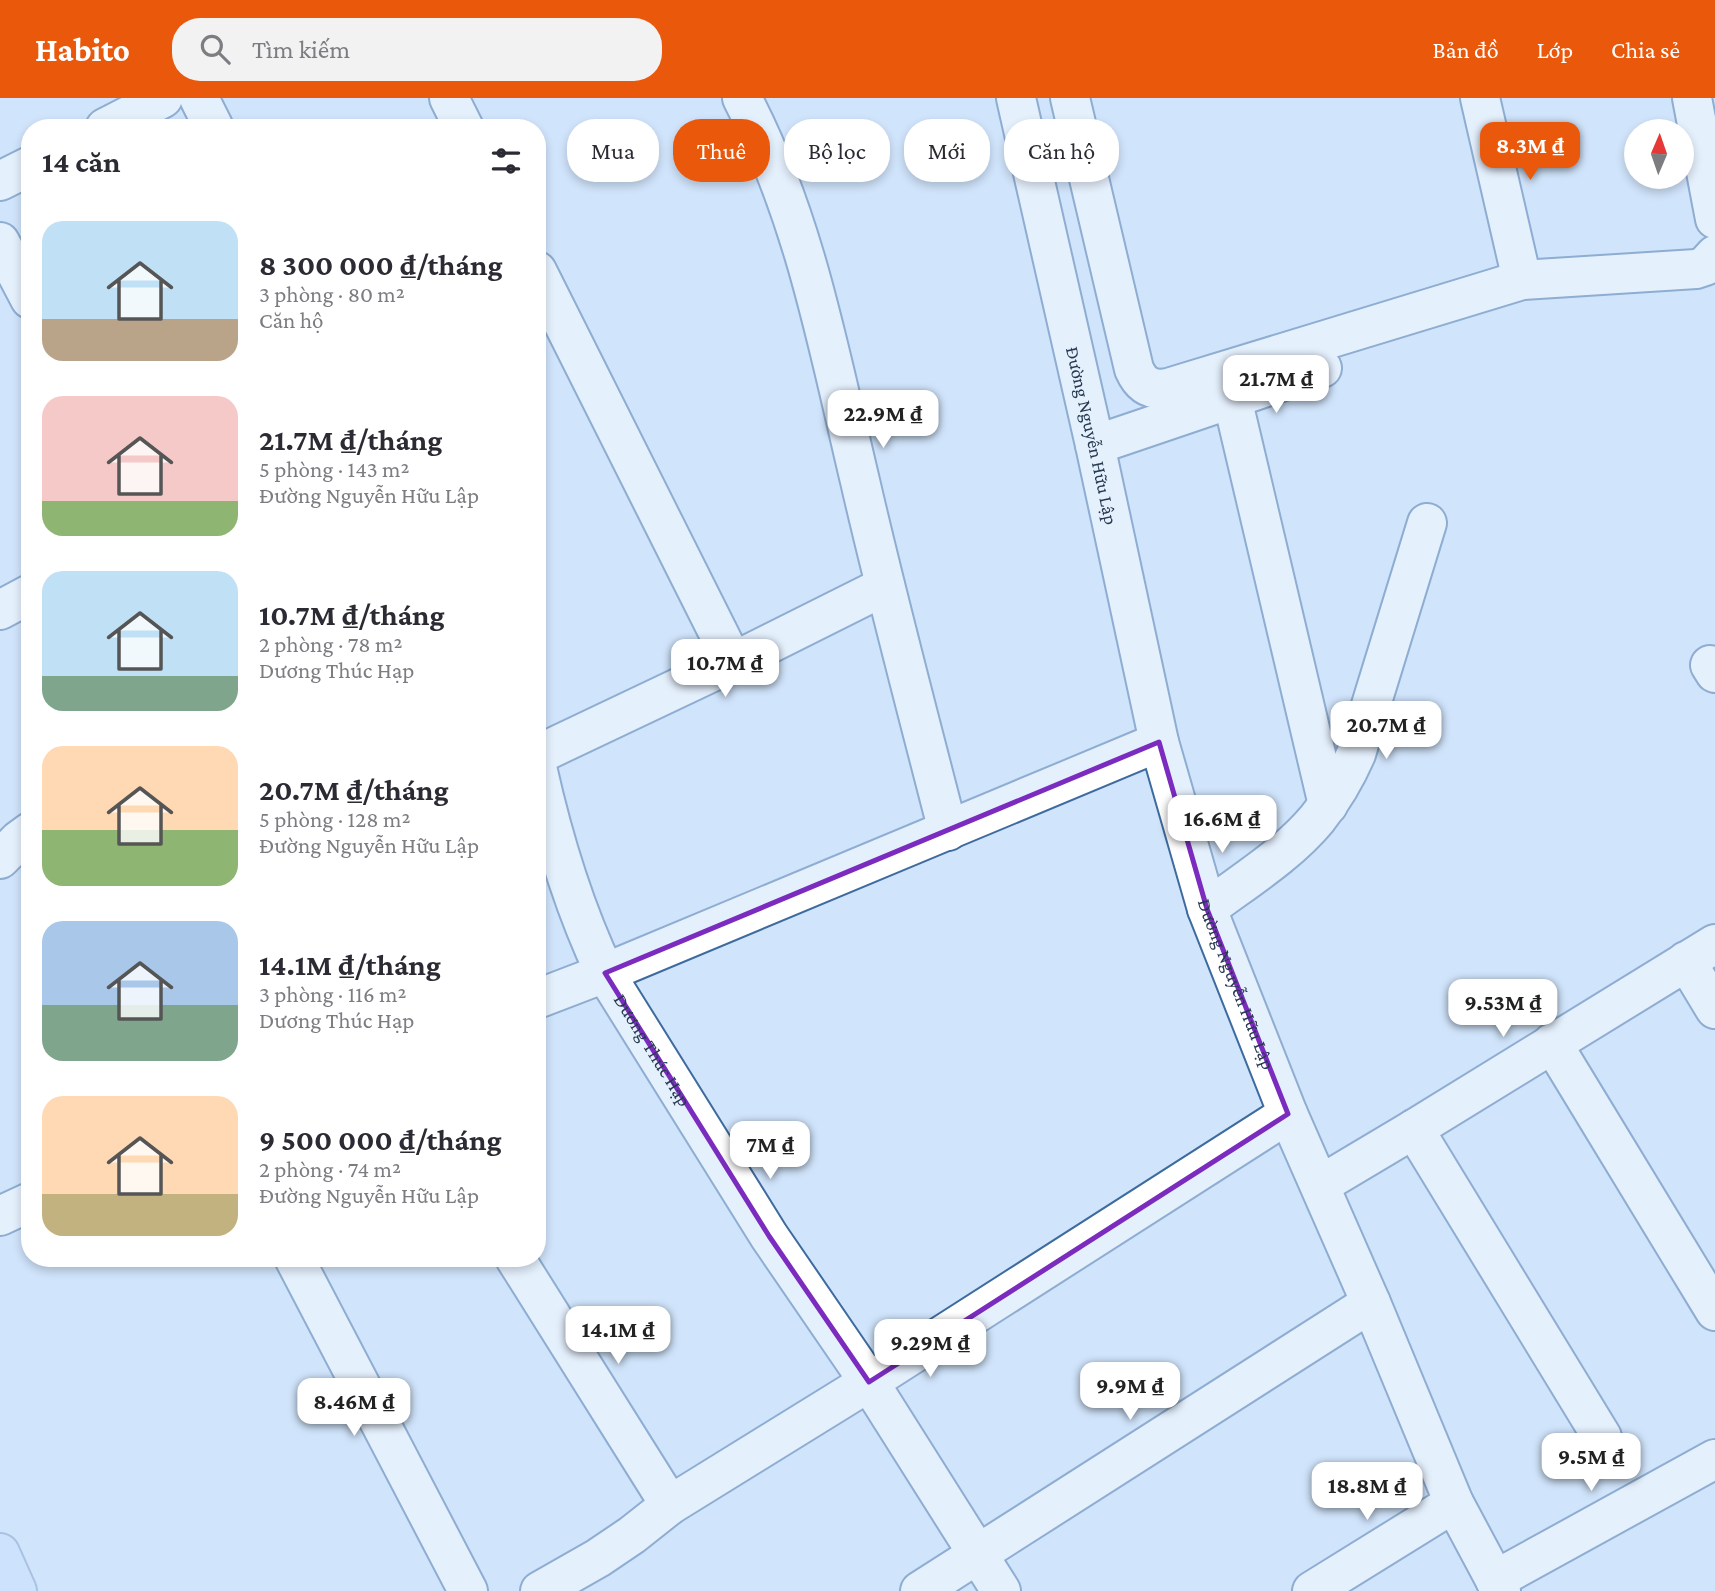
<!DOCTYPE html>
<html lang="vi">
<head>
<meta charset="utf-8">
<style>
  :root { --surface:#fff; --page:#f2f2f3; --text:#2b2b33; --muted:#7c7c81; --accent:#ea580c }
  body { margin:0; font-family:"Crimson Pro",serif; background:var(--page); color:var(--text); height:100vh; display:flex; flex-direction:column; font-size:26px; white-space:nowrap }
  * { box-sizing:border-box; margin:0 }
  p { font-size:23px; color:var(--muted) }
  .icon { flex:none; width:38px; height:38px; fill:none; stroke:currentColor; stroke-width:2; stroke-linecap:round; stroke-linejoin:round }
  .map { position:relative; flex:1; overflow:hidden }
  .details { position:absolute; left:21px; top:21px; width:525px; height:1148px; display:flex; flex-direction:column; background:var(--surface); border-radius:28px; box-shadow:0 4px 10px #0003 }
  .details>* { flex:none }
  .top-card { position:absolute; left:567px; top:21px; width:665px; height:63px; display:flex; gap:14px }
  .needle { width:46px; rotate:2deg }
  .fabs { position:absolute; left:1624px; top:21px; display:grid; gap:14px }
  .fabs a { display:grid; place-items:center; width:70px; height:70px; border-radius:50%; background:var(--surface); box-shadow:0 4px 10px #0003; font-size:35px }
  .price { position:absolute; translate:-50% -60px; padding:0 16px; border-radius:14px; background:#fff; color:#222; font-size:23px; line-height:46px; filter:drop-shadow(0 2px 4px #0008) }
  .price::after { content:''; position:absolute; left:50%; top:42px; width:21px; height:16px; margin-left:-10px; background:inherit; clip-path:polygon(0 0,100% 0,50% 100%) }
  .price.active { background:var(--accent); color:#fff }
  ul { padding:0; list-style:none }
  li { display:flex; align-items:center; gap:21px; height:175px; padding:0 21px }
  li span { display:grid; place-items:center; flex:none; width:196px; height:140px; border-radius:21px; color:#555 }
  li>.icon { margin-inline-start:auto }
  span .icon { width:84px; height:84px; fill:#fffc; stroke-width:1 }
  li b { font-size:30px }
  h2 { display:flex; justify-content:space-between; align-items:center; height:84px; padding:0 21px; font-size:30px }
  .tag { padding:0 24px; border-radius:28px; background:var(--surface); box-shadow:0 4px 10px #0003; font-size:24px; line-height:63px }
  .tag.active { background:var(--accent); color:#fff }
  header { display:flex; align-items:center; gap:42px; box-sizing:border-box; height:98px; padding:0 35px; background:var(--accent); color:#fff }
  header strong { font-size:33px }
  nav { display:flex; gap:38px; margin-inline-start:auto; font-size:24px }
  .search { width:490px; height:63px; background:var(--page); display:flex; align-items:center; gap:18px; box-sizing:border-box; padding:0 24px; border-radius:28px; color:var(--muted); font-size:26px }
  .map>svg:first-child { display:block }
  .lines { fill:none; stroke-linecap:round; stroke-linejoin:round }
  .minor-casing { stroke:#3e6b9e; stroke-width:42 }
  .major-casing { stroke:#7a9ac0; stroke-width:42 }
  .minor { stroke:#fff; stroke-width:38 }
  .major { stroke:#cae2fe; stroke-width:38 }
  .marked { fill:none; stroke:#7b2cbf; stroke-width:5; stroke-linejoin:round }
  .labels { text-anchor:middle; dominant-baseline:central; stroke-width:5; stroke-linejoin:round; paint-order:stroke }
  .street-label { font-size:19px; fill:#263950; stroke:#d0e4fb }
</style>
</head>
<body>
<header>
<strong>Habito</strong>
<div class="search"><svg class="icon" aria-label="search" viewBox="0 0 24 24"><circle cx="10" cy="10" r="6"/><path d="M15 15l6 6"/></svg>Tìm kiếm</div>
<nav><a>Bản đồ</a><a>Lớp</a><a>Chia sẻ</a></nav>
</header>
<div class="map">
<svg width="1715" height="1493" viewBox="0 0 1715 1493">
  <rect width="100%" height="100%" fill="#d0e4fb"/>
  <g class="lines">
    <g class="minor-casing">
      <g id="minor">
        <path d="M199 0 214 30"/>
        <path d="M449 0 464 30"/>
        <path d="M742 0C805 120 829 253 860 383 887 500 918 616 948 733"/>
        <path id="s1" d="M1016 0 1095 347 1159 644 1207 811 1288 1016 1371 1205 1454 1405 1501 1493"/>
        <path d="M1070 0 1134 271C1141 287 1151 293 1168 290L1522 182 1696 171 1705 168 1715 157"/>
        <path d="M1480 0 1522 182"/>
        <path d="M1692 0 1715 121"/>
        <path d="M105 30 163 0"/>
        <path d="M0 83 30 68"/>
        <path d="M0 144 30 201"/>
        <path d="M537 173 733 564"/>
        <path d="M1232 300 1328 707"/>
        <path d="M1095 347 1322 270"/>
        <path d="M0 512 30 496"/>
        <path d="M1710 567 1715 575"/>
        <path d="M537 657 733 564 885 488"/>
        <path id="s2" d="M537 669C553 741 573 808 605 875L769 1138 869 1284 1001 1493"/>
        <path d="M0 761 19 742 30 734"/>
        <path d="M1207 811C1244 783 1287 757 1317 721 1333 701 1346 679 1356 656L1427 425"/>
        <path d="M1686 863 1715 911"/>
        <path d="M537 901 605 875 1159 644"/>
        <path d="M1552 945 1715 1213"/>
        <path d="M1414 1031 1602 1339"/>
        <path d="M1320 1087 1414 1031 1715 846"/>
        <path d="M0 1118 30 1104"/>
        <path d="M294 1160 468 1493"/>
        <path d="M515 1160 670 1407"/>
        <path d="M1495 1482 1715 1361"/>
        <path d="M540 1493 598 1460 632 1437 670 1407 869 1284 1288 1016"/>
        <path d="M920 1493 1371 1205"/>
        <path d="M1312 1493 1454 1405"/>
      </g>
    </g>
    <g class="major-casing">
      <path id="major" d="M0 1455 17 1493"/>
    </g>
    <use href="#minor" class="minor"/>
    <use href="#major" class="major"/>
  </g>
  <path d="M0 0H1715V1493H0ZM1159 644 1207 811 1288 1016 869 1284 769 1138 605 875Z" fill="#d0e4fb" fill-opacity=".55" fill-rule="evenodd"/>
  <path class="marked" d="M1159 644 1207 811 1288 1016 869 1284 769 1138 605 875Z"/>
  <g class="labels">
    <g class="street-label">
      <text stroke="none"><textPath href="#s1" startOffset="346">Đường Nguyễn Hữu Lập</textPath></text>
      <text stroke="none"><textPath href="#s1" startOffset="914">Đường Nguyễn Hữu Lập</textPath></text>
      <text stroke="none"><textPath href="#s2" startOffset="308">Dương Thúc Hạp</textPath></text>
    </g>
  </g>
</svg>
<div class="fabs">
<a><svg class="needle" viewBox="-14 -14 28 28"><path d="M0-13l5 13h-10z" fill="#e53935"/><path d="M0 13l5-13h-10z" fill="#7c7c81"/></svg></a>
</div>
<b class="price active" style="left:1530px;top:84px">8.3M ₫</b>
<b class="price" style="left:1276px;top:317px">21.7M ₫</b>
<b class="price" style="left:883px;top:352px">22.9M ₫</b>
<b class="price" style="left:725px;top:601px">10.7M ₫</b>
<b class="price" style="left:1386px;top:663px">20.7M ₫</b>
<b class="price" style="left:1222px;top:757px">16.6M ₫</b>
<b class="price" style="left:1503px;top:941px">9.53M ₫</b>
<b class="price" style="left:770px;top:1083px">7M ₫</b>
<b class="price" style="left:618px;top:1268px">14.1M ₫</b>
<b class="price" style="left:930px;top:1281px">9.29M ₫</b>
<b class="price" style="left:1130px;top:1324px">9.9M ₫</b>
<b class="price" style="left:354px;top:1340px">8.46M ₫</b>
<b class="price" style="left:1591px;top:1395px">9.5M ₫</b>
<b class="price" style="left:1367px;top:1424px">18.8M ₫</b>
<div class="top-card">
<a class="tag">Mua</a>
<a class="tag active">Thuê</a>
<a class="tag">Bộ lọc</a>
<a class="tag">Mới</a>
<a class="tag">Căn hộ</a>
</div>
<section class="details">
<h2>14 căn<svg class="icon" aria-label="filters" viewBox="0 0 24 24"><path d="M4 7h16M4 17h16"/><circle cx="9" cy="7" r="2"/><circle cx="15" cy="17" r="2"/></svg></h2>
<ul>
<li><span style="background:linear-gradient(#bfe0f5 70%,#b9a48a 0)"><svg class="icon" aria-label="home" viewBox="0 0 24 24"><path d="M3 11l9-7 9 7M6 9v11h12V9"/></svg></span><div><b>8 300 000 ₫/tháng</b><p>3 phòng · 80 m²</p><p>Căn hộ</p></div></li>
<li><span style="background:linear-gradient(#f6c9c9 75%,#8fb573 0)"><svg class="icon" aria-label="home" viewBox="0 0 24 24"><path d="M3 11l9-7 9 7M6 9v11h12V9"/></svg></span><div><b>21.7M ₫/tháng</b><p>5 phòng · 143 m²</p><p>Đường Nguyễn Hữu Lập</p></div></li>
<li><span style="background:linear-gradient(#bfe0f5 75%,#7fa58c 0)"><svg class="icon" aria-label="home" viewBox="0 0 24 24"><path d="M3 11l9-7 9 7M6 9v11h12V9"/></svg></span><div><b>10.7M ₫/tháng</b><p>2 phòng · 78 m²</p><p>Dương Thúc Hạp</p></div></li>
<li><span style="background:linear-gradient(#ffd9b3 60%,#8fb573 0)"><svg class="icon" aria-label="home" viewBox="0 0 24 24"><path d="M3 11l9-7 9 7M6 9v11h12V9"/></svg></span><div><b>20.7M ₫/tháng</b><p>5 phòng · 128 m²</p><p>Đường Nguyễn Hữu Lập</p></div></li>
<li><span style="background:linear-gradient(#a9c7e8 60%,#7fa58c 0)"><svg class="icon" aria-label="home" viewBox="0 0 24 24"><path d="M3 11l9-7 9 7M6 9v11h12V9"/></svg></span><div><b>14.1M ₫/tháng</b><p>3 phòng · 116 m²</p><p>Dương Thúc Hạp</p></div></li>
<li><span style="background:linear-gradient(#ffd9b3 70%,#c2b280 0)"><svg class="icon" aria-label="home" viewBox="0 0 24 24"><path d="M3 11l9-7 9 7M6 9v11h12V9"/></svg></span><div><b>9 500 000 ₫/tháng</b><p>2 phòng · 74 m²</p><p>Đường Nguyễn Hữu Lập</p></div></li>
</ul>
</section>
</div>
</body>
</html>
